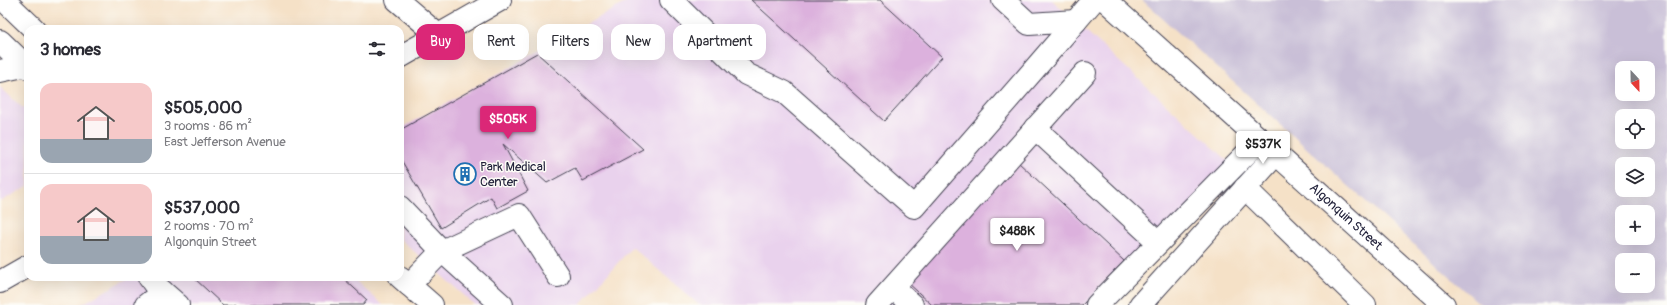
<!DOCTYPE html>
<html lang="en">
<head>
<meta charset="utf-8">
<style>
  :root { --surface:#fff; --page:#f2f2f3; --text:#2b2b33; --muted:#7c7c81; --line:#e1e1e2; --accent:#db2777 }
  body { margin:0; font-family:Pangolin,sans-serif; background:var(--page); color:var(--text); height:100vh; display:flex; flex-direction:column; font-size:15px; white-space:nowrap }
  * { box-sizing:border-box; margin:0 }
  p { font-size:13px; color:var(--muted) }
  .icon { flex:none; width:22px; height:22px; fill:none; stroke:currentColor; stroke-width:2; stroke-linecap:round; stroke-linejoin:round }
  .map { position:relative; flex:1; overflow:hidden }
  .drawer { position:absolute; left:24px; top:25px; width:380px; height:256px; display:flex; flex-direction:column; background:var(--surface); border-radius:12px; box-shadow:0 4px 16px #0002 }
  .drawer>* { flex:none }
  .hud { position:absolute; left:416px; top:24px; width:380px; height:36px; display:flex; gap:8px }
  .needle { width:26px; rotate:158deg }
  .buttons { position:absolute; left:1615px; top:61px; display:grid; gap:8px }
  .buttons a { display:grid; place-items:center; width:40px; height:40px; border-radius:8px; background:var(--surface); box-shadow:0 4px 16px #0002; font-size:20px }
  .price { position:absolute; translate:-50% -34px; padding:0 9px; border-radius:4px; background:#fff; color:#222; font-size:13px; line-height:26px; filter:drop-shadow(0 1px 2px #0008) }
  .price::after { content:''; position:absolute; left:50%; top:24px; width:12px; height:9px; margin-left:-6px; background:inherit; clip-path:polygon(0 0,100% 0,50% 100%) }
  .price.on { background:var(--accent); color:#fff }
  ul { padding:0; list-style:none }
  li { display:flex; align-items:center; gap:12px; height:100px; padding:0 16px }
  li+li { border-top:1px solid var(--line) }
  li span { display:grid; place-items:center; flex:none; width:112px; height:80px; border-radius:12px; color:#555 }
  li>.icon { margin-inline-start:auto }
  span .icon { width:48px; height:48px; fill:#fffc; stroke-width:1 }
  li b { font-size:17px }
  h2 { display:flex; justify-content:space-between; align-items:center; height:48px; padding:0 16px; font-size:17px }
  .chip { padding:0 14px; border-radius:12px; background:var(--surface); box-shadow:0 4px 16px #0002; font-size:14px; line-height:36px }
  .chip.on { background:var(--accent); color:#fff }
  .map>svg:first-child { display:block }
  .built { fill:#e9d2ed }
  .industrial { fill:#c9bfd7; fill-rule:evenodd }
  .building { fill:#dcb1dd }
  .lines { fill:none; stroke-linecap:round; stroke-linejoin:round }
  .minor-casing { stroke:#423f50; stroke-width:24 }
  .major-casing { stroke:#423f50; stroke-width:24 }
  .minor { stroke:#fff; stroke-width:22 }
  .major { stroke:#fff; stroke-width:22 }
  .labels { text-anchor:middle; dominant-baseline:central; stroke-width:3; stroke-linejoin:round; paint-order:stroke }
  .poi-label { font-size:13px; fill:#22223b; stroke:#fdfcf7; text-anchor:start }
  .street-label { font-size:13px; fill:#22223b; stroke:#fdfcf7 }
</style>
</head>
<body>
<div class="map">
<svg width="1667" height="305" viewBox="0 0 1667 305">
  <rect width="100%" height="100%" fill="#fdfcf7"/>
  <filter id="ink" filterUnits="userSpaceOnUse"><feTurbulence type="fractalNoise" baseFrequency=".025" numOctaves="2"/><feDisplacementMap in="SourceGraphic" scale="8" xChannelSelector="R" yChannelSelector="G"/><feConvolveMatrix kernelMatrix="1 2 1 2 8 2 1 2 1" color-interpolation-filters="sRGB"/></filter>
  <filter id="wash" filterUnits="userSpaceOnUse"><feTurbulence type="fractalNoise" baseFrequency=".012" numOctaves="4" result="noise"/><feDisplacementMap in="SourceGraphic" scale="16" xChannelSelector="R" yChannelSelector="G"/><feGaussianBlur stdDeviation="0.9" result="paint"/><feColorMatrix in="noise" values="0 0 0 0 0 0 0 0 0 0 0 0 0 0 0 0 0 1.4 0 .05"/><feComposite in="paint" operator="in"/></filter>
  <g filter="url(#wash)">
    <rect width="100%" height="100%" fill="#f5e1c7"/>
    <path class="built" d="M630 0H1052L1236 168 1110 305H699L632 247 580 305H475L400 239V129Z
      M0 87 28 113V186L0 202Z
      M130 277H351L383 305H80Z"/>
    <path class="industrial" d="M1142 0H1667V305H1481ZM1622 68H1648V94H1622ZM1622 116H1648V142H1622ZM1622 164H1648V190H1622ZM1622 212H1648V238H1622ZM1622 260H1648V286H1622Z"/>
    <g id="blocks">
      <path class="building" d="M751 0H880L942 57 884 121Z
        M537 53 643 149 583 181 575 168 547 183 503 144 528 191 497 208 491 197 441 228 400 158V130Z
        M1018 162 1124 261 1082 305H932L906 281Z
        M196 277H342L367 300 363 305H237L235 303 233 305H223L194 278Z"/>
    </g>
  </g>
  <g filter="url(#ink)">
    <use href="#blocks" fill-opacity="0" stroke="#423f50" stroke-width="1"/>
    <g class="lines">
      <g class="minor-casing">
        <g id="minor">
          <path d="M4 0 34 29"/>
          <path d="M397 0 438 35"/>
          <path d="M671 0 746 74 784 92 914 207 1038 65 1094 0"/>
          <path d="M1003 0 1029 24 1076 21"/>
          <path id="s1" d="M1105 0 1444 305"/>
          <path d="M0 41 28 68"/>
          <path d="M0 71 28 65"/>
          <path d="M1035 128 1158 242"/>
          <path d="M1245 188 1365 305"/>
          <path d="M400 207 442 251 502 305"/>
          <path d="M149 277 154 284 178 305"/>
          <path d="M400 277 432 305"/>
          <path d="M409 285 442 251 519 215 558 276"/>
          <path d="M893 288 912 305"/>
          <path d="M146 305 163 292"/>
          <path d="M877 305 1085 73"/>
          <path d="M1097 305 1260 140"/>
          <path d="M1140 305 1276 154"/>
        </g>
      </g>
      <g class="major-casing">
        <path id="major" d="M400 57 500 0
          M0 282 28 266"/>
      </g>
      <use href="#minor" class="minor"/>
      <use href="#major" class="major"/>
    </g>
  </g>
  <defs>
    <g id="building-ring" transform="scale(1.15)"><circle r="9.5" fill="#fdfcf7" stroke="#1f6fb2" stroke-width="1.5"/><path d="M-4-6H4V6H1V3H-1V6H-4ZM-2.5-4.3h1.7v1.8h-1.7ZM.8-4.3h1.7v1.8H.8ZM-2.5-1h1.7V.8h-1.7ZM.8-1h1.7V.8H.8Z" fill="#1f6fb2"/></g>
  </defs>
  <g fill-rule="evenodd">
    <use href="#building-ring" x="465" y="174"/>
  </g>
  <g class="labels">
    <g class="poi-label">
      <text x="480" y="167">Park Medical<tspan x="480" dy="15">Center</tspan></text>
    </g>
    <g class="street-label">
      <text stroke="none"><textPath href="#s1" startOffset="324">Algonquin Street</textPath></text>
    </g>
  </g>
</svg>
<div class="buttons">
<a><svg class="needle" viewBox="-14 -14 28 28"><path d="M0-13l5 13h-10z" fill="#e53935"/><path d="M0 13l5-13h-10z" fill="#7c7c81"/></svg></a>
<a><svg class="icon" aria-label="locate" viewBox="0 0 24 24"><circle cx="12" cy="12" r="6"/><path d="M12 2v4M12 18v4M2 12h4M18 12h4"/></svg></a>
<a><svg class="icon" aria-label="layers" viewBox="0 0 24 24"><path d="M12 4l9 5-9 5-9-5zM3 14l9 5 9-5"/></svg></a>
<a>+</a>
<a>−</a>
</div>
<b class="price on" style="left:508px;top:140px">$505K</b>
<b class="price" style="left:1263px;top:165px">$537K</b>
<b class="price" style="left:1017px;top:252px">$488K</b>
<div class="hud">
<a class="chip on">Buy</a>
<a class="chip">Rent</a>
<a class="chip">Filters</a>
<a class="chip">New</a>
<a class="chip">Apartment</a>
</div>
<section class="drawer">
<h2>3 homes<svg class="icon" aria-label="filters" viewBox="0 0 24 24"><path d="M4 7h16M4 17h16"/><circle cx="9" cy="7" r="2"/><circle cx="15" cy="17" r="2"/></svg></h2>
<ul>
<li><span style="background:linear-gradient(#f6c9c9 70%,#9aa5b1 0)"><svg class="icon" aria-label="home" viewBox="0 0 24 24"><path d="M3 11l9-7 9 7M6 9v11h12V9"/></svg></span><div><b>$505,000</b><p>3 rooms · 86 m²</p><p>East Jefferson Avenue</p></div></li>
<li><span style="background:linear-gradient(#f6c9c9 65%,#9aa5b1 0)"><svg class="icon" aria-label="home" viewBox="0 0 24 24"><path d="M3 11l9-7 9 7M6 9v11h12V9"/></svg></span><div><b>$537,000</b><p>2 rooms · 70 m²</p><p>Algonquin Street</p></div></li>
</ul>
</section>
</div>
</body>
</html>
